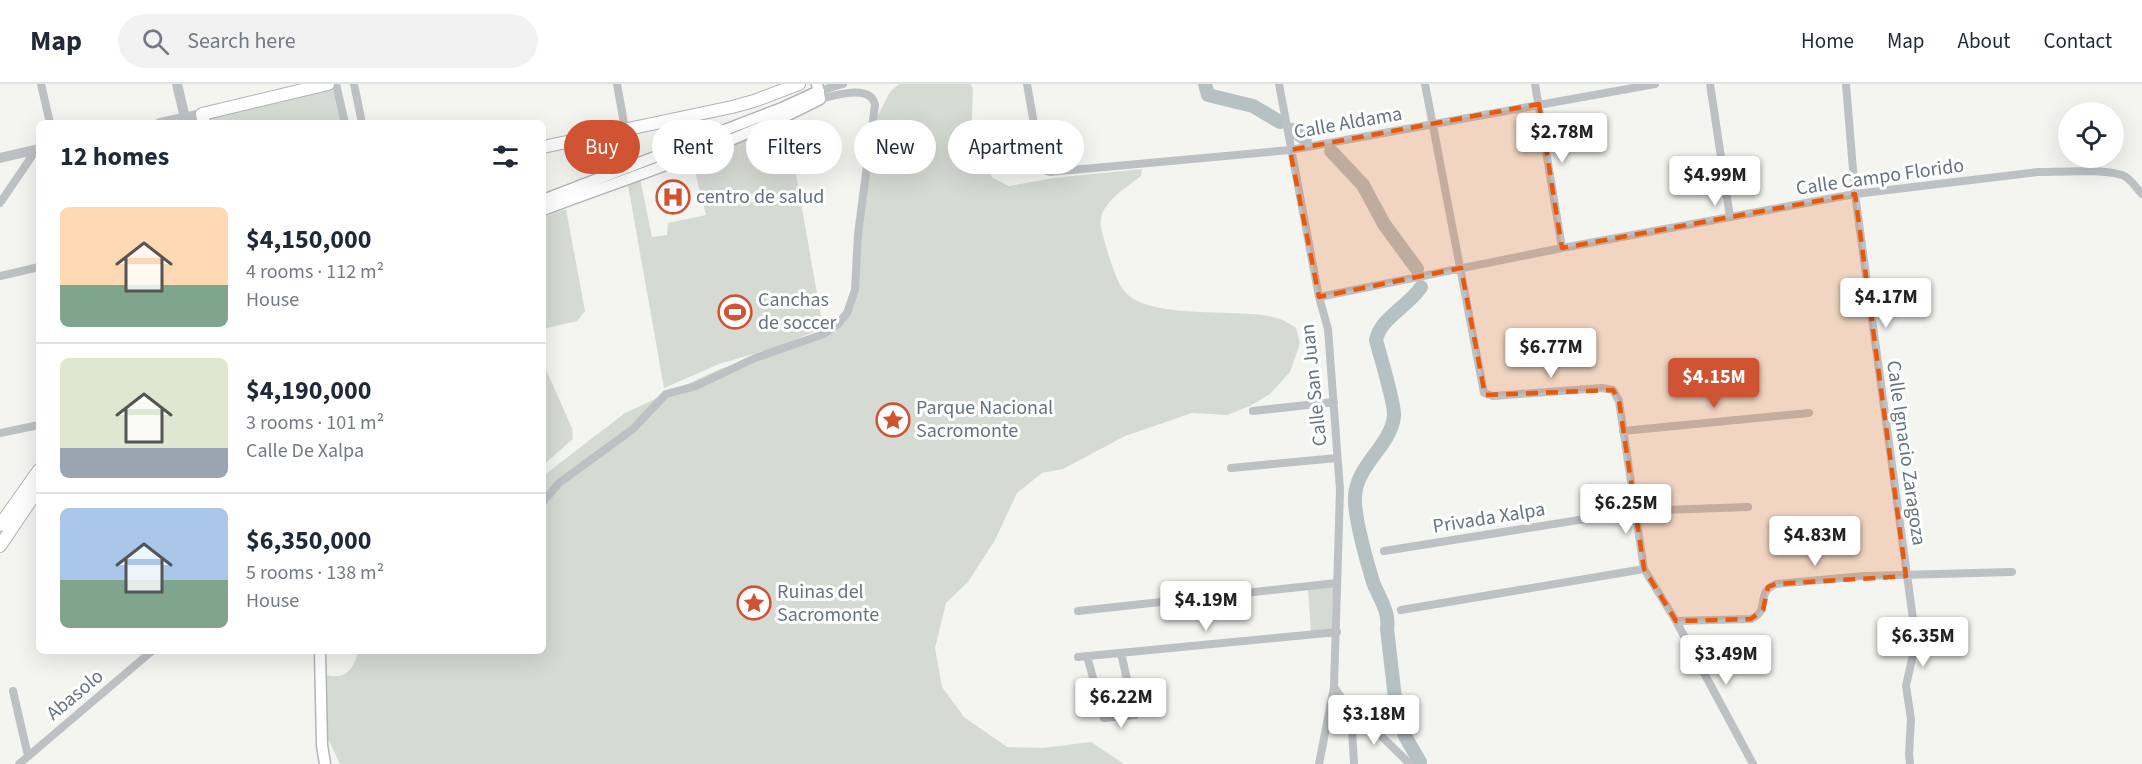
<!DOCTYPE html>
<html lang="en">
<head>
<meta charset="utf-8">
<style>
  :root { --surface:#fff; --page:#f2f2f3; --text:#1f2937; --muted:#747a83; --line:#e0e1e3; --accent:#d05333 }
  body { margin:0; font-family:"Source Sans 3",sans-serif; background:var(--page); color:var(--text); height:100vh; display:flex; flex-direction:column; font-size:22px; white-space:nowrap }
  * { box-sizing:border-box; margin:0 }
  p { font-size:20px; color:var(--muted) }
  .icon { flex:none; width:33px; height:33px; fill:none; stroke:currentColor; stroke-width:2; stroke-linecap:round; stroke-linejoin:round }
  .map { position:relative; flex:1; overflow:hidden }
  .drawer { position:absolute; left:36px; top:36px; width:510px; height:534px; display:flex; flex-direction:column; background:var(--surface); border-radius:9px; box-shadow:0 6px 24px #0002 }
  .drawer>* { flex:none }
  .guide { position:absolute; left:564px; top:36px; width:570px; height:54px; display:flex; gap:12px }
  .buttons { position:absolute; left:2058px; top:18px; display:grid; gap:12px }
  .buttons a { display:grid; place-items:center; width:66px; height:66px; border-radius:50%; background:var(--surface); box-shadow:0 6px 24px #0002; font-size:30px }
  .price { position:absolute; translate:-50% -51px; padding:0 14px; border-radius:6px; background:#fff; color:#222; font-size:20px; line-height:39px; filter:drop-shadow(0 2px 3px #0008) }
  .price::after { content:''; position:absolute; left:50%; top:36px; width:18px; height:14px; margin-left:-9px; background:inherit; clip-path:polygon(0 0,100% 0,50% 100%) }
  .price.active { background:var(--accent); color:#fff }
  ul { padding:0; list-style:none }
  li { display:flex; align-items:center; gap:18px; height:150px; padding:0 24px }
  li+li { border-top:2px solid var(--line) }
  li span { display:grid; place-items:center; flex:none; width:168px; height:120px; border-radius:9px; color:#555 }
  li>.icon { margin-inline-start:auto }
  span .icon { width:72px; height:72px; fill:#fffc; stroke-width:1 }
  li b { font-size:26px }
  h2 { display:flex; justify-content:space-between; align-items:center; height:72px; padding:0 24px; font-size:26px }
  .chip { padding:0 21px; border-radius:27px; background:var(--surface); box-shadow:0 6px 24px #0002; font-size:21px; line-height:54px }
  .chip.active { background:var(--accent); color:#fff }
  header { display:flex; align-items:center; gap:36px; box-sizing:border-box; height:84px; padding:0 30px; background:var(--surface); border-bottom:2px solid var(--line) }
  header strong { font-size:28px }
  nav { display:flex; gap:33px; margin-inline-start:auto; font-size:21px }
  .search { width:420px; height:54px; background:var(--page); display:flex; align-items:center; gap:15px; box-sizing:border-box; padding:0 21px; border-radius:33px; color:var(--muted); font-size:22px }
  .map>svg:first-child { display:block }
  .green { fill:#d5dad2 }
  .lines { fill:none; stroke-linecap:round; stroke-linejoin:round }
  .river { stroke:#b6c1c4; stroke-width:14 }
  .secondary-casing { stroke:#b0b5b8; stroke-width:13 }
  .primary-casing { stroke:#b1b5b8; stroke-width:14 }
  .minor { stroke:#bdc1c4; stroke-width:8 }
  .tertiary { stroke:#bdc1c4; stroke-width:10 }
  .secondary { stroke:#fff; stroke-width:10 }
  .primary { stroke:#fff; stroke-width:12 }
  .marked { fill:#e8590c; fill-opacity:0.2; stroke:#e8590c; stroke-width:4.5; stroke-dasharray:12 8; stroke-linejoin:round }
  .labels { text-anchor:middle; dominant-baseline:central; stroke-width:6; stroke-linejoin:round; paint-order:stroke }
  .street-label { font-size:20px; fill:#66747e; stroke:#fff }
  .poi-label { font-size:20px; fill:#66747e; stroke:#fff; text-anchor:start }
</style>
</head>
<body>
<header>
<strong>Map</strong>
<div class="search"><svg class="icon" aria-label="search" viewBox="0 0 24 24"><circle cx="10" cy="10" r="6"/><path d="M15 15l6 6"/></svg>Search here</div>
<nav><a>Home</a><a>Map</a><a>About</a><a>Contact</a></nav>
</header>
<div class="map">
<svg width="2142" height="680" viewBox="0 0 2142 680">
  <rect width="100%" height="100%" fill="#f4f4f0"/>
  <path class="green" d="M899 0H971L973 6 971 55 983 81 993 94 1009 102 1054 94 1142 85 1141 92C1128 102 1104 117 1101 134 1099 144 1105 157 1107 166 1111 178 1115 193 1122 204 1143 239 1244 222 1280 235 1285 237 1291 241 1296 244L1300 259 1290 288 1270 310 1250 322 1227 331 1192 329 1125 352 1063 385 1042 389 1017 409 995 456 968 498 946 519 935 564 942 603 964 633 1007 663 1043 664 1091 658 1124 680H340L322 642 326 591C346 596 354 585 358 567H543V392L625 329 720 285 787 264 835 241 847 227 852 212 871 44 890 8Z
    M334 2 342 39H211L209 33Z
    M766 46 772 80 793 73 823 244 777 263 719 280 664 304 628 101 640 94 652 153 667 151 668 139 706 131 692 76Z
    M566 125 585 227 577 237 543 245V133Z
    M543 279 572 344 573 355 543 381Z
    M1334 502 1332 546 1311 548 1308 505Z"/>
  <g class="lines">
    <path class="river" d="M1205 0 1208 11 1253 22 1280 38
      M1293 46 1305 55
      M1331 67 1363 101 1384 140 1417 185
      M1420 678 1405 652 1397 631 1387 545C1390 528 1379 514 1373 498 1367 478 1354 434 1355 413 1356 381 1391 362 1394 332 1395 319 1380 272 1376 256 1381 233 1408 223 1421 203"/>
    <g class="secondary-casing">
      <path id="secondary" d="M543 116 782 24 819 7
        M543 126C635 91 732 61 820 15L817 0
        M320 567 322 661 325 680"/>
    </g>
    <g class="primary-casing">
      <path id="primary" d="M204 39 202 30 328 0
        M543 63 732 23 754 17 799 0
        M0 441 39 386
        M0 462 39 404"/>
    </g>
    <path class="minor" d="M41 0 50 39
      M336 0 345 39
      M354 0 362 39
      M617 0 632 84
      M1027 0 1041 79 1043 86 1050 88 1290 66 1655 0
      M1279 0 1319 213 1328 245 1340 406 1334 603 1319 680
      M1425 0 1484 309 1493 312 1602 304 1613 306 1619 317 1644 485 1676 537 1753 680
      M1535 0 1562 164
      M1710 0 1730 133
      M1846 0 1855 110 1916 557 1906 602 1911 635 1909 670 1910 680
      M819 7 843 0
      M0 119 36 66
      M0 192 39 183
      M1319 213 1562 164 1855 110 2038 88C2057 88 2111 84 2126 93 2132 97 2137 105 2142 110
      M1253 327 1334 318
      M1623 347 1809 329
      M0 349 39 341
      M1231 384 1337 374
      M543 418 559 399 633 345 666 310 696 302 755 274 824 250 837 241 847 229 855 206 858 150 875 21C871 0 836 11 820 15
      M1384 467 1635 427 1748 423
      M1401 526 1644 485
      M1078 527 1337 499
      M1676 537 1751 535C1772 526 1754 509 1776 500L1864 492 2012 488
      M1087 572 1104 634 1135 631 1121 569
      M1078 573 1337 548
      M1334 603 1351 628 1354 680
      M13 607 28 672
      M1351 628 1372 643 1410 680
      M19 680 152 567"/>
    <path class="tertiary" d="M177 0 185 34
      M160 39 202 30
      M0 74 39 65"/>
    <use href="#secondary" class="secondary"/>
    <use href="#primary" class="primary"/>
  </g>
  <path class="marked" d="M1539 20 1562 164 1855 110 1906 492 1776 500 1768 503 1763 526 1751 535 1676 537 1644 485 1619 317 1613 306 1485 311 1461 184 1319 213 1290 66Z"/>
  <defs>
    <g id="hospital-ring" transform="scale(1.725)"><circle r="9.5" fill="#fff" stroke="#d05333" stroke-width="1.5"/><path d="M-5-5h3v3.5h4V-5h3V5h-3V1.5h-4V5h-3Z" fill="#d05333"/></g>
    <g id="stadium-ring" transform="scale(1.725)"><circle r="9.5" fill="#fff" stroke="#d05333" stroke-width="1.5"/><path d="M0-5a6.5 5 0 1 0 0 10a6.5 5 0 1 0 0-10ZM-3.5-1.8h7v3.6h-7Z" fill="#d05333"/></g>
    <g id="sight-ring" transform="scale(1.725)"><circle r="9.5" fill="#fff" stroke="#d05333" stroke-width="1.5"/><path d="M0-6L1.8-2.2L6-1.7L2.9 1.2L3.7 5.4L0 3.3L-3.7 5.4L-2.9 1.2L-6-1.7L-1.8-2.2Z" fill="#d05333"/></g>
  </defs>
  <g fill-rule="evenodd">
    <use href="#hospital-ring" x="673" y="113"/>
    <use href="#stadium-ring" x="735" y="228"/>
    <use href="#sight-ring" x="893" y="336"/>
    <use href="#sight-ring" x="754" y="519"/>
  </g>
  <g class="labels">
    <g class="street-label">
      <text transform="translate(1348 39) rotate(-10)">Calle Aldama</text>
      <text transform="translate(1880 93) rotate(-8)">Calle Campo Florido</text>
      <text transform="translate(1314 301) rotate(-96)">Calle San Juan</text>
      <text transform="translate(1906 369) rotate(82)">Calle Ignacio Zaragoza</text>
      <text transform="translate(1489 434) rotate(-9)">Privada Xalpa</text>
      <text transform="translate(75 611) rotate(-40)">Abasolo</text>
    </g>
    <g class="poi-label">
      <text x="696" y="113">centro de salud</text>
      <text x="758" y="216">Canchas<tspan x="758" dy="23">de soccer</tspan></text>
      <text x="916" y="324">Parque Nacional<tspan x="916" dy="23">Sacromonte</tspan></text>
      <text x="777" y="508">Ruinas del<tspan x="777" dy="23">Sacromonte</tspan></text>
    </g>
  </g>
</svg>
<div class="buttons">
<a><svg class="icon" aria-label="locate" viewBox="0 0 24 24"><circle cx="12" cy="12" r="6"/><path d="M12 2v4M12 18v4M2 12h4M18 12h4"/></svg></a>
</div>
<b class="price" style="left:1562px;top:80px">$2.78M</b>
<b class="price" style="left:1715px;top:123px">$4.99M</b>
<b class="price" style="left:1886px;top:245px">$4.17M</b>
<b class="price" style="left:1551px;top:295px">$6.77M</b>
<b class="price active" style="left:1714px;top:325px">$4.15M</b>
<b class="price" style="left:1626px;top:451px">$6.25M</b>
<b class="price" style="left:1815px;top:483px">$4.83M</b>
<b class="price" style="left:1206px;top:548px">$4.19M</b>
<b class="price" style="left:1923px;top:584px">$6.35M</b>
<b class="price" style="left:1726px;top:602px">$3.49M</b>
<b class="price" style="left:1121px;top:645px">$6.22M</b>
<b class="price" style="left:1374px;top:662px">$3.18M</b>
<div class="guide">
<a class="chip active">Buy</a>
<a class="chip">Rent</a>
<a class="chip">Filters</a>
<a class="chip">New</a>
<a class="chip">Apartment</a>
</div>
<section class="drawer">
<h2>12 homes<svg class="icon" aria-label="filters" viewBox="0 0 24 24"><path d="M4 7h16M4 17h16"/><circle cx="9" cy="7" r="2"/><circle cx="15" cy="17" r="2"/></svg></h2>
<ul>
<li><span style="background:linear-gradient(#ffd9b3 65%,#7fa58c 0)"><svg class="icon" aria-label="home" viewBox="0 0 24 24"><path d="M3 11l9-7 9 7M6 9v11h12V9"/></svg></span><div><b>$4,150,000</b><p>4 rooms · 112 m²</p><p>House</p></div></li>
<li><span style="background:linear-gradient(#dfe7d0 75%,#9aa5b1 0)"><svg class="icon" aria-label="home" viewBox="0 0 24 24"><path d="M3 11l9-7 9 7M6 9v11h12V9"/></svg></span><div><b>$4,190,000</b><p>3 rooms · 101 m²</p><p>Calle De Xalpa</p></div></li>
<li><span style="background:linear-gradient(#a9c7e8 60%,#7fa58c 0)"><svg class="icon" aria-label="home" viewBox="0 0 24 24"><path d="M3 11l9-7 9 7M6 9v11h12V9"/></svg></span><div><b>$6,350,000</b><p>5 rooms · 138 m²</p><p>House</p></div></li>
</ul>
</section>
</div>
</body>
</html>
